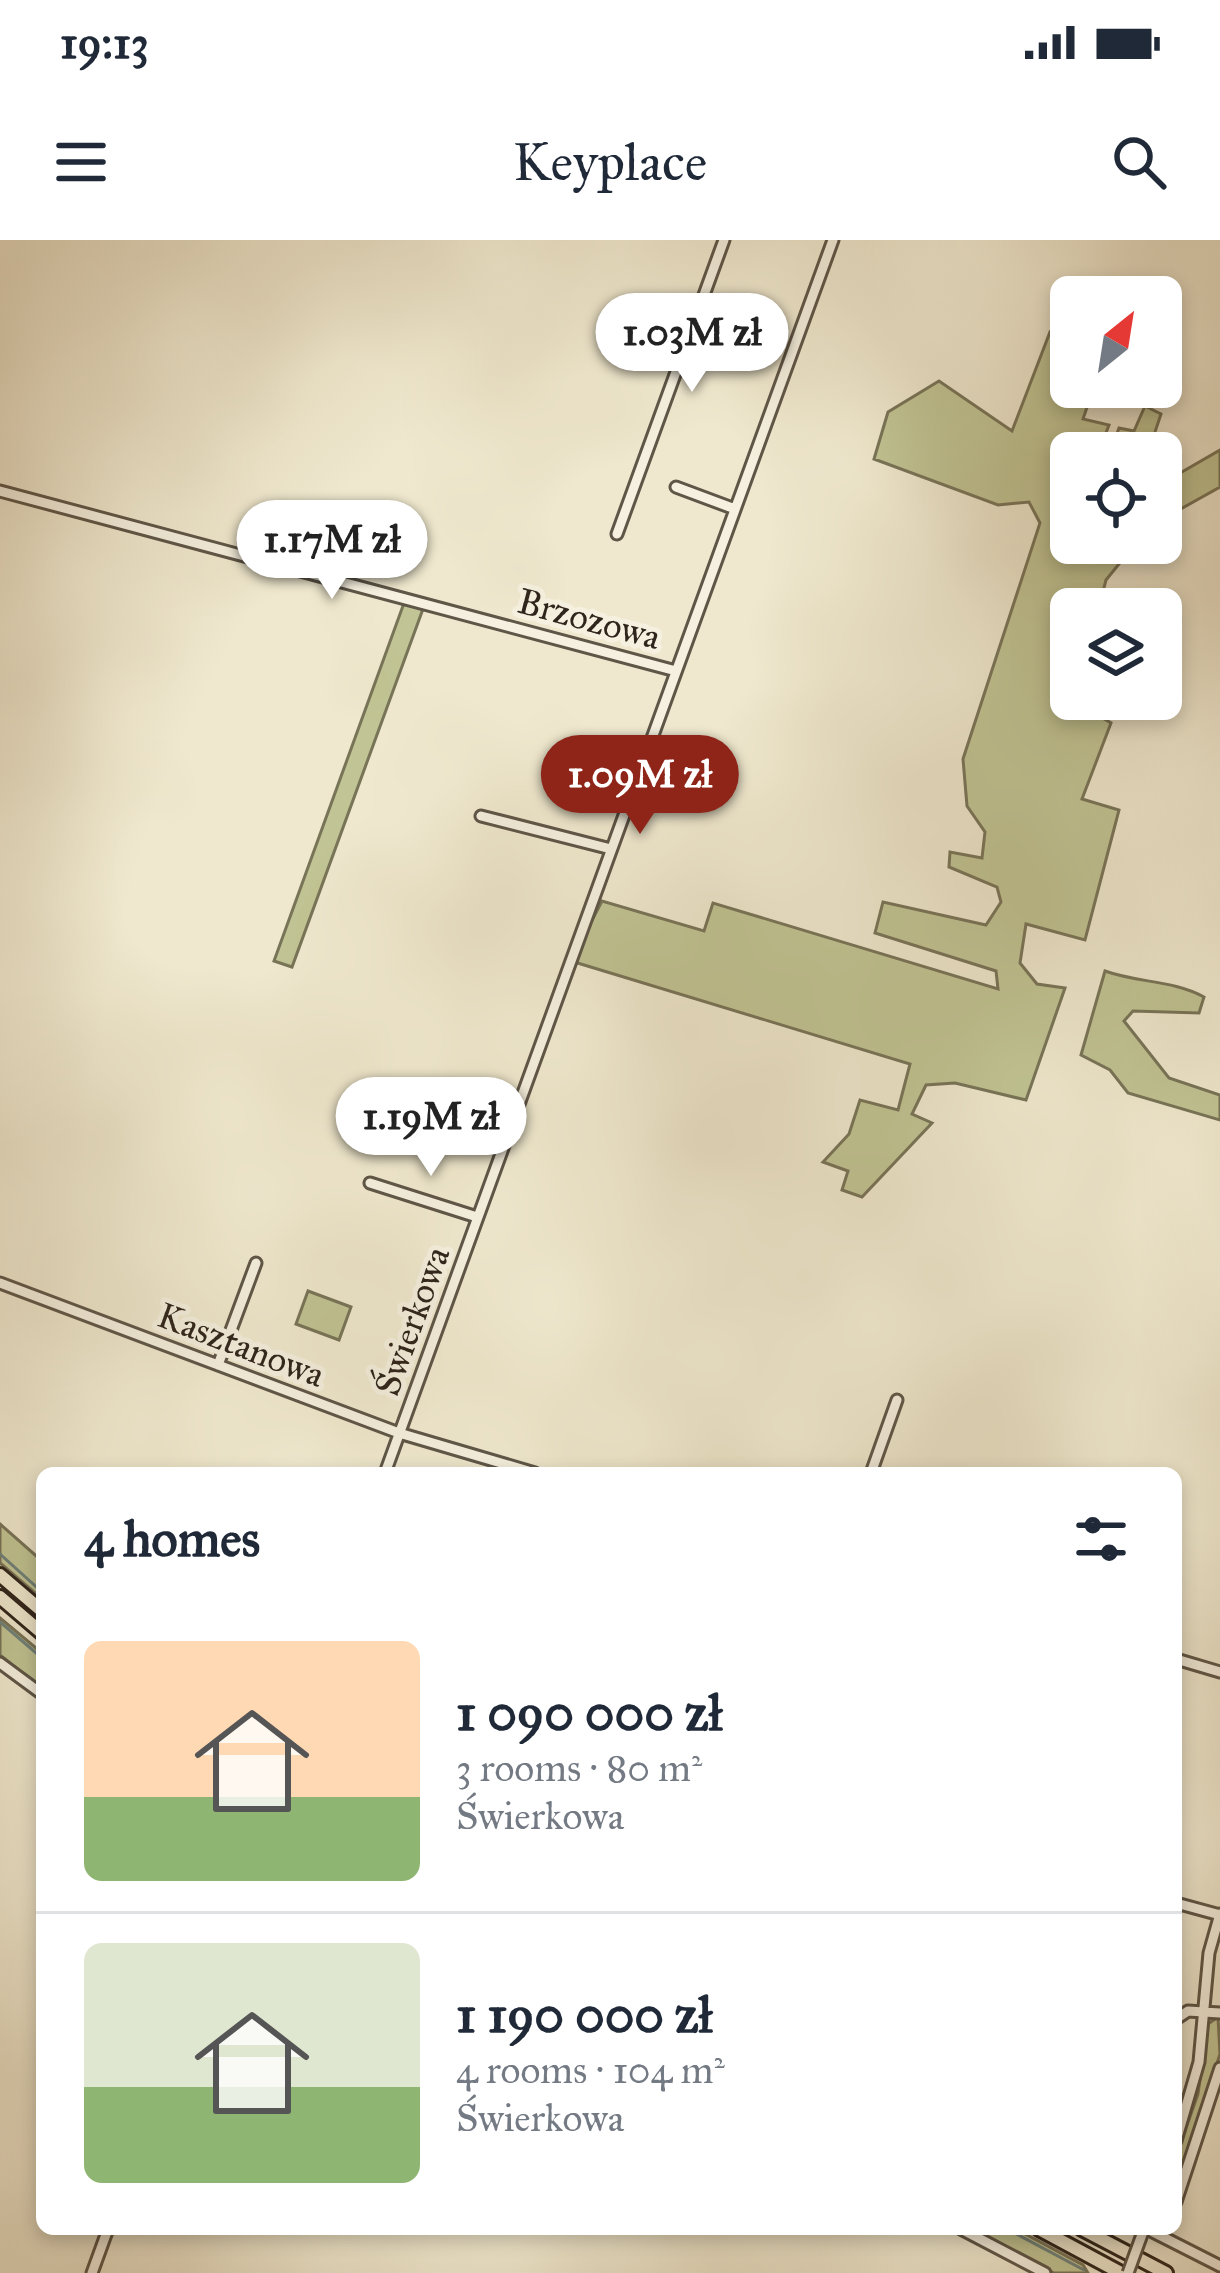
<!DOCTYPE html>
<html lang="en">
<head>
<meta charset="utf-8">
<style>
  :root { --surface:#fff; --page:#f6f6f7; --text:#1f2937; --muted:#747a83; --line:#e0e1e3; --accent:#8f2418 }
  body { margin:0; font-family:"IM FELL Great Primer",serif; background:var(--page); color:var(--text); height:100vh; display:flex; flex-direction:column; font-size:45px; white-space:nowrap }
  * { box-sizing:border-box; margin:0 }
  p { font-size:39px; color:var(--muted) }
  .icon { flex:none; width:66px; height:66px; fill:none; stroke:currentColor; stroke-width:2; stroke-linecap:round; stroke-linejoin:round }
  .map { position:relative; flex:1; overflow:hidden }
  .details { position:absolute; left:36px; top:1227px; width:1146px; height:768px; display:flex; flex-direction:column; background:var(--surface); border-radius:18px; box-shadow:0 6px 18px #0003 }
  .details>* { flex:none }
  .needle { width:78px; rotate:30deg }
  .buttons { position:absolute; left:1050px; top:36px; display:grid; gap:24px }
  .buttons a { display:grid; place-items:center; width:132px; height:132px; border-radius:18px; background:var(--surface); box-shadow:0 6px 18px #0003; font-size:60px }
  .price { position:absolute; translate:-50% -102px; padding:0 27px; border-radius:42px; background:#fff; color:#222; font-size:39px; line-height:78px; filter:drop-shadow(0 3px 6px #0008) }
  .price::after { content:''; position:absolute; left:50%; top:72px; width:36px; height:27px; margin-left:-18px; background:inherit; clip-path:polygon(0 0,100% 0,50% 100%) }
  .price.on { background:var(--accent); color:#fff }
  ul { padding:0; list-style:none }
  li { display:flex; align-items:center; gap:36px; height:300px; padding:0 48px }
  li+li { border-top:3px solid var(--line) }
  li span { display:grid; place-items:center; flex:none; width:336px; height:240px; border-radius:18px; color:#555 }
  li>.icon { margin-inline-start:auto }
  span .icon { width:144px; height:144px; fill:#fffc; stroke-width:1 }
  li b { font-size:51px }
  h2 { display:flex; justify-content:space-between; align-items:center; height:144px; padding:0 48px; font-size:51px }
  .status { display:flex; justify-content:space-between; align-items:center; height:84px; padding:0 60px; background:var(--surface); direction:ltr }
  .status svg { height:33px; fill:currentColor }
  header { display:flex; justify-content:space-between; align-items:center; height:156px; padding:0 48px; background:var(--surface); font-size:54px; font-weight:600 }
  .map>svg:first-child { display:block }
  .green { fill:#c1c494; stroke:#787458; stroke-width:3 }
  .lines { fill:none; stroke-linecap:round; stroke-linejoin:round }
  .stream { stroke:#6f827b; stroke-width:3 }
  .minor-casing { stroke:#5f5648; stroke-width:15 }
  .highway-casing { stroke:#2f251c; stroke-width:18 }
  .minor { stroke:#f5f0df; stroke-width:9 }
  .highway { stroke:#efe8ce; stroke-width:12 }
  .minor-bridge-casing { stroke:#5f5648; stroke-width:15; stroke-linecap:butt }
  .minor-bridge { stroke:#f5f0df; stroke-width:9 }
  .labels { text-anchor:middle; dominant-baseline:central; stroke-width:10; stroke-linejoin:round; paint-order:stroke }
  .street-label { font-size:36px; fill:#2f251c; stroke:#f5f0df }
</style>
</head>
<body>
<div class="status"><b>19:13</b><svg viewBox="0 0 49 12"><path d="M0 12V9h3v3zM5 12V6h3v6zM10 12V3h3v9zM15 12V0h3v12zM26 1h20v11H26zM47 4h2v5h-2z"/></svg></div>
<header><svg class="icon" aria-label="menu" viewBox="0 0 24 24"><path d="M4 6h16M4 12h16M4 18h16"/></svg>Keyplace<svg class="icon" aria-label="search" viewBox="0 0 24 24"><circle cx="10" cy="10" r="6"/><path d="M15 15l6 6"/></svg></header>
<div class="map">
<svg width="1220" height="2033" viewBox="0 0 1220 2033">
  <rect width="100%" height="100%" fill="#efe8ce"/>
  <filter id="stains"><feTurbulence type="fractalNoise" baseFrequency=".00167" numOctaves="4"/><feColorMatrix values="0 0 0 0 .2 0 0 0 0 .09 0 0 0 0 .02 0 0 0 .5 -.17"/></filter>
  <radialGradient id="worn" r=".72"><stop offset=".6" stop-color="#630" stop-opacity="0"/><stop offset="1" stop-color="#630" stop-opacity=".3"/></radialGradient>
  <path class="green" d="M1050 92 1071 100V147H1094L1083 179 1109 185 1098 213H1071V303H1136L1106 340 1101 359 1125 369H1071V459H1089L1086 468 1111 483 1082 559 1119 570 1085 700 1026 684 1020 723 1037 744 1065 748 1026 860 955 843 926 845 912 874 932 883 862 957 842 950 848 931 823 922 849 894 860 860 898 870 910 824 571 721 602 661 704 691 713 663 998 749 996 731 875 693 883 662 986 685 1001 662 997 647 949 627 950 612 982 618 985 592 967 566 963 519 1040 283 1029 262 998 265 874 219 888 172 939 141 1012 191Z
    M1145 166 1161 174 1148 213H1110L1119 188 1134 191Z
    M1220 210V247L1161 280V244Z
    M404 363 423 369 292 727 274 721Z
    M1105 731C1138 743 1173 740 1204 757L1199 773 1133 771 1124 781 1169 838 1220 855V880L1128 853 1110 830 1081 815Z
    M308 1051 351 1067 339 1100 296 1084Z
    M0 1284 42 1321V1359L0 1323Z
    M0 1378 42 1413V1449L0 1415Z
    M1218 1777 1220 1814 1176 1951V1916L1198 1854 1208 1784Z
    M972 1989H1016L1083 2025 1088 2033H1054Z"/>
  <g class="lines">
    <path class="stream" d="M0 1314 42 1352
      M0 1382 42 1418
      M1007 1989 1084 2030"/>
    <g class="minor-casing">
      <path id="minor" d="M676 247 735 269
        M0 251 676 431
        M617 294 724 0
        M481 576 611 609
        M370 943 477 977
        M0 1043 399 1193 535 1233
        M218 1125 256 1023
        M385 1233 833 0
        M871 1233 897 1160
        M1176 1419 1220 1432
        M0 1423 42 1454
        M1176 1663 1220 1675
        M1176 1779 1188 1771 1220 1773
        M1176 1901 1199 1822 1209 1713 1220 1674
        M1176 1962 1220 1828
        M961 1989 1045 2033
        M1147 1989 1220 2026
        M92 2033 108 1989"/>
    </g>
    <g class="highway-casing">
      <path id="highway" d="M0 1335 42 1371
        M0 1357 42 1393
        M1039 1989 1121 2033
        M1082 1989 1166 2033"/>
    </g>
    <use href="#minor" class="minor"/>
    <use href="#highway" class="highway"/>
    <g class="minor-bridge-casing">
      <path id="minor-bridge" d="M1128 2033 1144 1989"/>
    </g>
    <use href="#minor-bridge" class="minor-bridge"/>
  </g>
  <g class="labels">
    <g class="street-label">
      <text transform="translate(589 379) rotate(15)">Brzozowa</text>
      <text transform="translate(412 1081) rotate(-70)">Świerkowa</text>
      <text transform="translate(241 1105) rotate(21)">Kasztanowa</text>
    </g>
  </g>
  <rect width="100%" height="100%" filter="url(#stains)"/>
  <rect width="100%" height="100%" fill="url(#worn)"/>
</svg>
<div class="buttons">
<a><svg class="needle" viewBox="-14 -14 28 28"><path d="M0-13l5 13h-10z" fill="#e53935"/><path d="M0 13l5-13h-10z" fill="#747a83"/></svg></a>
<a><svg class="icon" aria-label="locate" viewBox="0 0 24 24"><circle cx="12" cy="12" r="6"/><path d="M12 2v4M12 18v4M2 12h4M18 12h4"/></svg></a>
<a><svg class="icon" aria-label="layers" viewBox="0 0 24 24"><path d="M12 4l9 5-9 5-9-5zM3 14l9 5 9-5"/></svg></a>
</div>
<b class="price" style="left:692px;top:155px">1.03M zł</b>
<b class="price" style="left:332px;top:362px">1.17M zł</b>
<b class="price on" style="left:640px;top:597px">1.09M zł</b>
<b class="price" style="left:431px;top:939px">1.19M zł</b>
<section class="details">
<h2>4 homes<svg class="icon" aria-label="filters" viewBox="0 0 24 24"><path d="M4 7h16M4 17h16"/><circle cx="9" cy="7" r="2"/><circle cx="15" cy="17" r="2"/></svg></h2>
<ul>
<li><span style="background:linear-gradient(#ffd9b3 65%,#8fb573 0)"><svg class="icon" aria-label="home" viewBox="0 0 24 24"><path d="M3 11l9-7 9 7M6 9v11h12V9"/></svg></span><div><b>1 090 000 zł</b><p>3 rooms · 80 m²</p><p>Świerkowa</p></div></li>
<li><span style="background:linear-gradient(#dfe7d0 60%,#8fb573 0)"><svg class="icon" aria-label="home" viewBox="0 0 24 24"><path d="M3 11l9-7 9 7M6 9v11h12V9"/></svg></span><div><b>1 190 000 zł</b><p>4 rooms · 104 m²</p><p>Świerkowa</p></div></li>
</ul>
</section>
</div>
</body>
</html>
